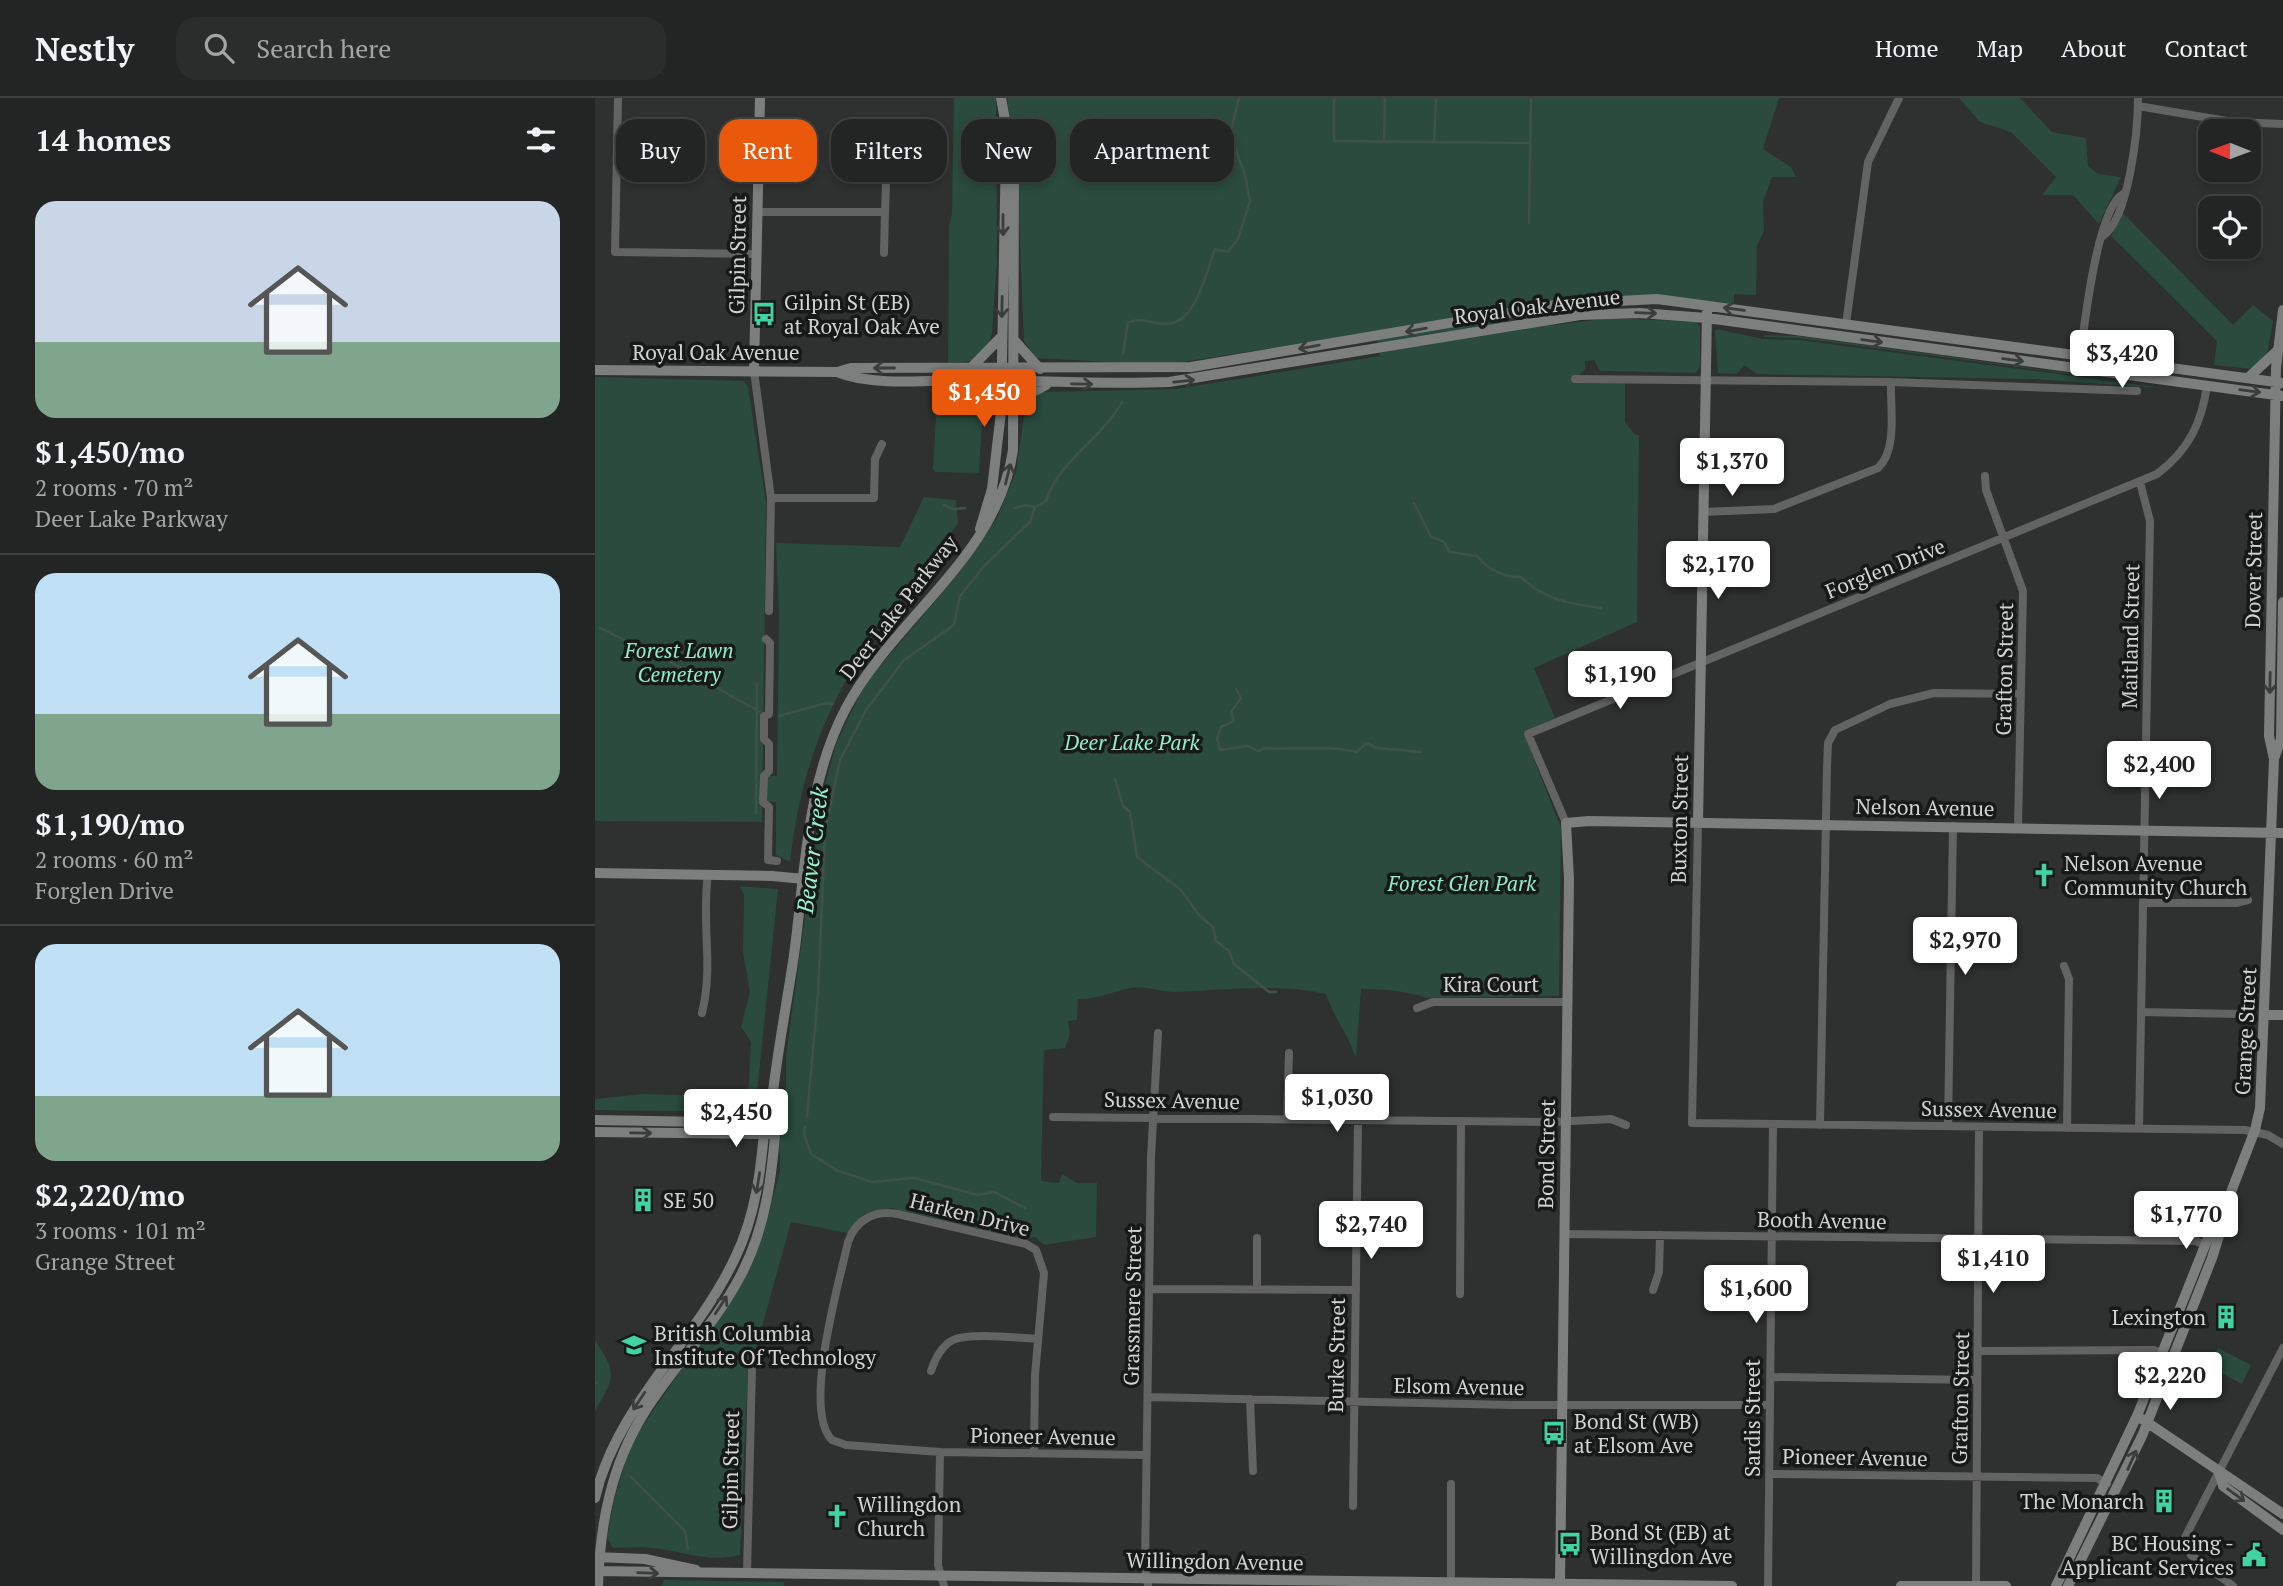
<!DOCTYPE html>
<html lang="en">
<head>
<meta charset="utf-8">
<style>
  :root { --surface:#222523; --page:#2a2d2b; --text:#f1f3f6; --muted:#a2a5a6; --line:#3f4241; --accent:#ea580c }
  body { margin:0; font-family:"PT Serif",serif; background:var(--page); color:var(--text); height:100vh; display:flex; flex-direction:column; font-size:26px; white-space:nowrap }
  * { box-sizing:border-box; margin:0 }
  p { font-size:23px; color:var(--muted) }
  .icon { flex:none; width:38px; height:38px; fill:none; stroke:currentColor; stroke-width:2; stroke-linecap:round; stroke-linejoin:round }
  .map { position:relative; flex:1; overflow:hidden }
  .details { display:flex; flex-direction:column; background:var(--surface); width:595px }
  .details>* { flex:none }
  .banner { position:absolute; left:21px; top:21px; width:665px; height:63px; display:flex; gap:14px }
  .needle { width:46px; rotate:271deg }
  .tools { position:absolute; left:1603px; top:21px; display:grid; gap:14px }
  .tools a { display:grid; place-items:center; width:63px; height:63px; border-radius:14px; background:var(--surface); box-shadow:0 4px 10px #0003,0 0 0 2px var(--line); font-size:35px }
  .price { position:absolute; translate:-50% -60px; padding:0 16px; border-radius:7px; background:#fff; color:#222; font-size:23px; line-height:46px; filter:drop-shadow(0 2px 4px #0008) }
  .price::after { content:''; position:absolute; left:50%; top:42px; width:21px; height:16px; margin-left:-10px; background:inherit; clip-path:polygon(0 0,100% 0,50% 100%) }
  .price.active { background:var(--accent); color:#fff }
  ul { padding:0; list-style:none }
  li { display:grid; align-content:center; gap:14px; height:371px; padding:0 35px }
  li+li { border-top:2px solid var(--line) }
  li span { display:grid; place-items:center; height:217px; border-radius:21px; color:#555 }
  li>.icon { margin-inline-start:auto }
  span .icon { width:126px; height:126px; fill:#fffc; stroke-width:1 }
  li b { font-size:30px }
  h2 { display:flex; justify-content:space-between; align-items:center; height:84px; padding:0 35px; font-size:30px }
  .tag { padding:0 24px; border-radius:21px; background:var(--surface); box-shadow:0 4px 10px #0003,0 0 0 2px var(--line); font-size:24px; line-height:63px }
  .tag.active { background:var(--accent); color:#fff }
  header { display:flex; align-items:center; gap:42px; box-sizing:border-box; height:98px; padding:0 35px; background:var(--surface); border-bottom:2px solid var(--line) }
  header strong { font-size:33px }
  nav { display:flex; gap:38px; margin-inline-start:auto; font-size:24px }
  .search { width:490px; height:63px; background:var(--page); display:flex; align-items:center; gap:18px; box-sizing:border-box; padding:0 24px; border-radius:21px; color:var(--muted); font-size:26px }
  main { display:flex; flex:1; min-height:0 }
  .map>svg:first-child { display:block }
  .green { fill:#2a4b3d }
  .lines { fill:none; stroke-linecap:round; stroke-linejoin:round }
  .stream { stroke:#3f524a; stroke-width:2.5 }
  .street { stroke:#626362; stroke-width:8 }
  .secondary { stroke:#7d7f7e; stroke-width:10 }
  .oneway { stroke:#3b3c3c }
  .labels { text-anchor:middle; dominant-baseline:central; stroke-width:7; stroke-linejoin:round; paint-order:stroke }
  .street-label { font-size:21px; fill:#d2d4d3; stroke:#171818 }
  .poi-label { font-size:21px; fill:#d2d4d3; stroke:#171818; text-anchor:start }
  .park-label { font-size:21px; font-style:italic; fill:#91edc7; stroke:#171818 }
  .water-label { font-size:23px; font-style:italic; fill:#96f2cc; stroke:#171818 }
</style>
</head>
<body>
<header>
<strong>Nestly</strong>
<div class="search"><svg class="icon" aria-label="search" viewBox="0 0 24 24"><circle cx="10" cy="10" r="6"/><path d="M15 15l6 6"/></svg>Search here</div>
<nav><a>Home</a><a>Map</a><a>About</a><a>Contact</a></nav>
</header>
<main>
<section class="details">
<h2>14 homes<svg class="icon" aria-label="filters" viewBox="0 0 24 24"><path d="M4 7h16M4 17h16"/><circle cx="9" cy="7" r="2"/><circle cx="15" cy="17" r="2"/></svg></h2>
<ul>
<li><span style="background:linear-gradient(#c9d6e8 65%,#7fa58c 0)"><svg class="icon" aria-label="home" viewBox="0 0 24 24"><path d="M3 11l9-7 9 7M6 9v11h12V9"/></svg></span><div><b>$1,450/mo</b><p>2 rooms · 70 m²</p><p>Deer Lake Parkway</p></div></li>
<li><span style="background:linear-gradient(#bfe0f5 65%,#7fa58c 0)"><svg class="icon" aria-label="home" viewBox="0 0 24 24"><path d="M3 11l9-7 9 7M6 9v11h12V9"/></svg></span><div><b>$1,190/mo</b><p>2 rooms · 60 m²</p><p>Forglen Drive</p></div></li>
<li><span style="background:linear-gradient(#bfe0f5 70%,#7fa58c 0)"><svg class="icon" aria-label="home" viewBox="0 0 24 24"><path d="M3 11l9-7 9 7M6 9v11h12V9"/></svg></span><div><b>$2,220/mo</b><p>3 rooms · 101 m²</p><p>Grange Street</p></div></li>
</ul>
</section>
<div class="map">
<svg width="1688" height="1488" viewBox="0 0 1688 1488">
  <rect width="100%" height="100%" fill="#2e312f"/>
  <path class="green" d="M359 0H401L402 163 397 235 394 247 378 263 353 265 354 128 357 115Z
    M412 0H1184L1168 51 1196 69 1201 79H1177L1168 104 1169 133 1162 148 1161 197 1139 196V206C1051 195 994 198 908 212L911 233 1016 220 1101 224 1105 229V268L1101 275 1005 273 999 262 990 263V271L984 277 1030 285V324L1040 337H1044L1042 524 939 570 960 620 928 634 966 730 964 898 832 900C811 893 789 891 766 891L761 960C753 937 739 919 731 896 681 885 630 892 579 894 566 894 548 887 536 890 518 893 502 902 483 901L482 922 473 923 475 936 470 950 449 952 446 1083 464 1085 467 1076 482 1085H502L501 1139 449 1147 440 1139 427 1141 297 1110 269 1116 252 1135 196 1124 160 1254 153 1269 145 1457C114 1465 87 1453 57 1450 45 1448 31 1450 18 1450L12 1440 19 1402 36 1345 148 1181 170 1130 185 1073 184 1020 191 989V958L226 701 241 646 265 596 280 574 355 486 402 420 421 374 431 303 446 294 581 291 785 258 780 234 568 267 441 260 429 243 422 73Z
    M1364 0H1425L1457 34 1491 40 1493 68 1503 76 1526 79 1504 126 1478 97H1447L1461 79 1416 34 1385 24Z
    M1528 115 1638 227 1658 207 1678 223 1672 257 1658 271 1619 267 1622 243 1516 138Z
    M1122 231 1168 241 1204 242 1567 290 1438 281 1162 276 1149 267 1142 276 1123 275 1120 233Z
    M1169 237 1204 238 1566 288 1204 240 1169 239Z
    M0 279 149 283 153 289 171 404 167 724 0 723Z
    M336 291 365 293 384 298 388 307 384 375 340 374 338 371 341 317Z
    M329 399 361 402 363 425C332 473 294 515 263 563 223 625 203 692 195 764L181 757V704L170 703 171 678H182L184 517 181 445 305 449Z
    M145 788 183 791 160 1014 0 1012V1001L49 996 153 999 156 944 146 929 155 894 148 854 149 797Z
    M0 1242C22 1275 20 1279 0 1313Z
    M1623 1250 1656 1267 1647 1286 1613 1268Z
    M69 1482 189 1484V1488H67Z"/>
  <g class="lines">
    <path class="stream" d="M739 0V43L935 45
      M789 43 790 0
      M839 44 841 0
      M934 125 936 0
      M528 256 533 224C551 219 555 226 571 226 601 226 611 174 620 151L633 154 643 141 655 103 650 77 635 36 644 0
      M819 405 836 439 848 443 855 454 882 458C892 471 910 480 926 479 949 502 976 506 1006 510
      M349 407 358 411 370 410
      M420 410 430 407 439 409
      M5 530 85 569 165 614
      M641 591 646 600 636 614 639 623 626 629 622 641 625 652 653 648 663 653 671 650C702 652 732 647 762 654L771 645 782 650 826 654
      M184 618 231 605 238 606
      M520 681 528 708 535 714 542 759 586 792 604 817 618 829 621 843 634 853 639 866 674 894H681
      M161 716 162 586
      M212 1018 223 896 230 733 245 662 271 612 309 562 359 527 365 498 391 466 435 424 440 409 451 403C464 362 506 342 527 304
      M210 1029 209 1036 216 1056 241 1072 277 1084 319 1080 383 1097 399 1094 430 1110
      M0 1284 2 1285
      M36 1379 90 1433 93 1451"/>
    <path class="street" d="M23 0 20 154 161 156
      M1543 8 1638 24 1688 26
      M162 114H290L289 155
      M290 114 291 84
      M1508 138C1534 120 1543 32 1543 0
      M1251 226 1273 64 1304 0
      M1484 270C1488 237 1501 111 1528 96
      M159 273 176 400 174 513
      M980 281 1296 284 1542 293
      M1390 378 1391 392 1428 493 1423 730
      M176 400H279L280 361 287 346
      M1108 414 1179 411 1283 370C1303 352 1295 309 1296 284
      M171 541 175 545 174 616 169 618V641L174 646V673L169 678 168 704 174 709 173 762 182 763
      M971 725 933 636 1562 376C1593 353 1607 325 1612 287
      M1103 725 1097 1025 1650 1032 1673 1037 1688 1046
      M1548 805H1641L1653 802
      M1469 868 1474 881 1472 1030
      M822 910 838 904H972
      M1546 914 1644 916
      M107 915C119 866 106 826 113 776
      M458 1019 958 1024 1016 1021 1031 1027
      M692 1021 694 955
      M1225 1027 1232 669 1233 645 1240 632 1295 606 1339 595 1426 596
      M1353 1028 1358 728
      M1544 1030 1555 423 1545 384
      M969 1136 1601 1143 1610 1147
      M662 1140V1191
      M554 1191 761 1192
      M1058 1192 1064 1174 1065 1137
      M865 1196 866 1023
      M1383 1253 1559 1252 1567 1255
      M336 1273C340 1261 346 1248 358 1242 374 1234 424 1240 443 1241
      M1175 1279 1382 1282
      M553 1299 918 1307H1175
      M655 1301 658 1373
      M345 1354 343 1467 349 1488
      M439 1355 440 1277 449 1175 441 1152 431 1146 303 1116C280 1112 261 1121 253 1144 244 1185 207 1312 237 1342L251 1347 345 1354 551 1357
      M1175 1376 1502 1380 1512 1386
      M758 1408 763 1022
      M1586 1447 1688 1250
      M1596 1457 1638 1488
      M152 1475 157 1270
      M856 1484V1386
      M553 1488 550 1467 556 1059 563 935
      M1173 1488 1178 1026
      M1381 1488 1384 1029"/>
    <path class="secondary" d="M420 243 445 271
      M376 270 407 238
      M0 272 242 274 256 270 596 269 966 206 1062 201 1688 285
      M159 273 165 0
      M242 274C279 289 336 282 375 282 442 282 507 287 574 284L985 217 1045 215 1112 220 1688 298
      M1653 280 1682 253
      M376 282 406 313
      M417 312 432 297 451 287
      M385 431 397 391 406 314 411 51
      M1680 658 1686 641 1688 504
      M1103 725 1112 214
      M0 775 177 778 209 781
      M1671 917H1688
      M0 1022 176 1025
      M0 1034 174 1036
      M1547 1321 1688 1416
      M1624 1374 1628 1388 1688 1432
      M0 1400C22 1306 100 1245 140 1160 161 1117 166 1071 170 1024L175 1020C180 966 191 911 199 857 210 776 211 685 251 610 299 520 403 458 418 352L419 71 406 0
      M0 1459 50 1461 101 1472
      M0 1473 1137 1488
      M965 1485 974 781 971 725 994 723 1688 735
      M3 1488C5 1426 16 1368 49 1315 79 1267 121 1226 147 1175 171 1128 177 1078 181 1025L175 1020
      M1306 1488H1411
      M1461 1488 1542 1318 1615 1135 1624 1125 1660 1032 1665 1010 1679 661 1674 638 1681 270 1688 212
      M1473 1488 1547 1338 1617 1160 1624 1138V1125"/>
  </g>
  <defs><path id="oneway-shaft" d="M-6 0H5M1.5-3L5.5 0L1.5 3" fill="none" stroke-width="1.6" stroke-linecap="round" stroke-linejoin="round" transform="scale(1.75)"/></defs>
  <g class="oneway">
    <use href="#oneway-shaft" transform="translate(408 127) rotate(90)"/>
    <use href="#oneway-shaft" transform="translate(407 209) rotate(91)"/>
    <use href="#oneway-shaft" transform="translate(1139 211) rotate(-173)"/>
    <use href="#oneway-shaft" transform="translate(1051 215) rotate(2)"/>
    <use href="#oneway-shaft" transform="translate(821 232) rotate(170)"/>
    <use href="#oneway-shaft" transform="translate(1277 243) rotate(8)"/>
    <use href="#oneway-shaft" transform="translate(714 249) rotate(170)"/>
    <use href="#oneway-shaft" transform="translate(1418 262) rotate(8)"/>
    <use href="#oneway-shaft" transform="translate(289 270) rotate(-180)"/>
    <use href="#oneway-shaft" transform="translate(589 283) rotate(-6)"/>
    <use href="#oneway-shaft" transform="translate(487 286) rotate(1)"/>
    <use href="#oneway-shaft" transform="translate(1655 293) rotate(8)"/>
    <use href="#oneway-shaft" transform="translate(413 376) rotate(-76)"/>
    <use href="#oneway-shaft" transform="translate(1675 585) rotate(91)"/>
    <use href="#oneway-shaft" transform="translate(46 1035) rotate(1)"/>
    <use href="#oneway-shaft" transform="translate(163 1085) rotate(99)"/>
    <use href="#oneway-shaft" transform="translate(126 1207) rotate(-57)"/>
    <use href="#oneway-shaft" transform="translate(44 1303) rotate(124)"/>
    <use href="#oneway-shaft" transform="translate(1537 1362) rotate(-66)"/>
    <use href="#oneway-shaft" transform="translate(1641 1397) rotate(36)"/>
    <use href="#oneway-shaft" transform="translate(53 1475) rotate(2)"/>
  </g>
  <defs>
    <g id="bus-bare" transform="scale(1.89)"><path d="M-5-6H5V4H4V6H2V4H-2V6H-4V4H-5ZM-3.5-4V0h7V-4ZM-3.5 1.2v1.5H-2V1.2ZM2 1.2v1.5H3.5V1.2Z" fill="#40d4a2" stroke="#171818" stroke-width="2.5" paint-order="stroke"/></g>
    <g id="church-bare" transform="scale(1.89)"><path d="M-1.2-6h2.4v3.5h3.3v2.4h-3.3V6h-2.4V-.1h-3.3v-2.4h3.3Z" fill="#40d4a2" stroke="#171818" stroke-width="2.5" paint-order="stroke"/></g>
    <g id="building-bare" transform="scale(1.89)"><path d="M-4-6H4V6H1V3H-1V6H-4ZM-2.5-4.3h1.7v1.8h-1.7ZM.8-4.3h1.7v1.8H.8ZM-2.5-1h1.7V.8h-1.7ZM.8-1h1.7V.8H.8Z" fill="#40d4a2" stroke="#171818" stroke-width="2.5" paint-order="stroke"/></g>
    <g id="university-bare" transform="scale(1.89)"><path d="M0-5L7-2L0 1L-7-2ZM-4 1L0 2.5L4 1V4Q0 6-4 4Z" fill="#40d4a2" stroke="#171818" stroke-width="2.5" paint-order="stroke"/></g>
    <g id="civic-bare" transform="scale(1.89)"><path d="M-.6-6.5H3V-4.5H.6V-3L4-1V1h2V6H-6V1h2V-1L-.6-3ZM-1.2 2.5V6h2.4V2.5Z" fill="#40d4a2" stroke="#171818" stroke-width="2.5" paint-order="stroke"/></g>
  </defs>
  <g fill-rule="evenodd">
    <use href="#bus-bare" x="169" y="216"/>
    <use href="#church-bare" x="1449" y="777"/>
    <use href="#building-bare" x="48" y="1102"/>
    <use href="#building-bare" x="1631" y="1219"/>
    <use href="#university-bare" x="39" y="1247"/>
    <use href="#bus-bare" x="959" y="1335"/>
    <use href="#building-bare" x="1569" y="1403"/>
    <use href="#church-bare" x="242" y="1418"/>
    <use href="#bus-bare" x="975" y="1446"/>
    <use href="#civic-bare" x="1659" y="1457"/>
  </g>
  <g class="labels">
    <g class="street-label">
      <text transform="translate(142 157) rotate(-89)">Gilpin Street</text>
      <text transform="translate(942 208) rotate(-7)">Royal Oak Avenue</text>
      <text x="121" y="254">Royal Oak Avenue</text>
      <text transform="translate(1290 470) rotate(-22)">Forglen Drive</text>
      <text transform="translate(1658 472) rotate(-89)">Dover Street</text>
      <text transform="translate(303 509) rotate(-52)">Deer Lake Parkway</text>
      <text transform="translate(1535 538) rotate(-89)">Maitland Street</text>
      <text transform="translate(1409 571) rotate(-89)">Grafton Street</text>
      <text transform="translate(1330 709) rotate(1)">Nelson Avenue</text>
      <text transform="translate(1084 721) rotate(-89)">Buxton Street</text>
      <text x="896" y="886">Kira Court</text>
      <text transform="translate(1650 933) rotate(-87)">Grange Street</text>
      <text transform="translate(577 1002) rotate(1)">Sussex Avenue</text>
      <text transform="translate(1394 1011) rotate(1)">Sussex Avenue</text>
      <text transform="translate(951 1056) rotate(-89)">Bond Street</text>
      <text transform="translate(375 1116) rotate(14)">Harken Drive</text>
      <text transform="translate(1227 1122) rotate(1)">Booth Avenue</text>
      <text transform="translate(537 1208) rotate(-89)">Grassmere Street</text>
      <text transform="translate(741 1257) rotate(-89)">Burke Street</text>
      <text transform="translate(864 1288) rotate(1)">Elsom Avenue</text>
      <text transform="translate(1365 1300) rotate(-89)">Grafton Street</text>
      <text transform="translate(1157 1320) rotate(-90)">Sardis Street</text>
      <text transform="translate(448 1338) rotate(1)">Pioneer Avenue</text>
      <text transform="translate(1260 1359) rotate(1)">Pioneer Avenue</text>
      <text transform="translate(135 1372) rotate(-89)">Gilpin Street</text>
      <text transform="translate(620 1463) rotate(1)">Willingdon Avenue</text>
    </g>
    <g class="poi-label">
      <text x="189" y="204">Gilpin St (EB)<tspan x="189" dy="24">at Royal Oak Ave</tspan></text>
      <text x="1469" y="765">Nelson Avenue<tspan x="1469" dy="24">Community Church</tspan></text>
      <text x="68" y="1102">SE 50</text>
      <text x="1611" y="1219" text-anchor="end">Lexington</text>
      <text x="59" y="1235">British Columbia<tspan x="59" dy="24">Institute Of Technology</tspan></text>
      <text x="979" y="1323">Bond St (WB)<tspan x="979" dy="24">at Elsom Ave</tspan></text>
      <text x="1549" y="1403" text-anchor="end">The Monarch</text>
      <text x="262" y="1406">Willingdon<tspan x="262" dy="24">Church</tspan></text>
      <text x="995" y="1434">Bond St (EB) at<tspan x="995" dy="24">Willingdon Ave</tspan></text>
      <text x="1639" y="1445" text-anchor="end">BC Housing -<tspan x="1639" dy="24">Applicant Services</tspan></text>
    </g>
    <g class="park-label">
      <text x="84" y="552">Forest Lawn<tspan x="84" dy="24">Cemetery</tspan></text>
      <text x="537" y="644">Deer Lake Park</text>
      <text x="867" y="785">Forest Glen Park</text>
    </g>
    <g class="water-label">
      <text transform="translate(217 752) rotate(-83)">Beaver Creek</text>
    </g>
  </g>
</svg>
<div class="tools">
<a><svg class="needle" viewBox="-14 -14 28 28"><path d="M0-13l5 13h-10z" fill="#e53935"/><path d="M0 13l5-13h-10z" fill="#a2a5a6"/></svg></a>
<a><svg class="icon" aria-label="locate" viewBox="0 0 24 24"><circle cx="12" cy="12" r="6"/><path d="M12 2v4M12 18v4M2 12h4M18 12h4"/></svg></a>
</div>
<b class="price" style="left:1527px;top:292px">$3,420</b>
<b class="price active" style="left:389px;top:331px">$1,450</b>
<b class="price" style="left:1137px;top:400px">$1,370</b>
<b class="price" style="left:1123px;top:503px">$2,170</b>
<b class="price" style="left:1025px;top:613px">$1,190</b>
<b class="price" style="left:1564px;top:703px">$2,400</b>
<b class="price" style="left:1370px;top:879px">$2,970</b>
<b class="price" style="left:742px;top:1036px">$1,030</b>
<b class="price" style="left:141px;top:1051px">$2,450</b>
<b class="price" style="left:1591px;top:1153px">$1,770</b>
<b class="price" style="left:776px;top:1163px">$2,740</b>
<b class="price" style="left:1398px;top:1197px">$1,410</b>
<b class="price" style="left:1161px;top:1227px">$1,600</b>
<b class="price" style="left:1575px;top:1314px">$2,220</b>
<div class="banner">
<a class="tag">Buy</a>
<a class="tag active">Rent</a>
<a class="tag">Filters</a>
<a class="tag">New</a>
<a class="tag">Apartment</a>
</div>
</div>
</main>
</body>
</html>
